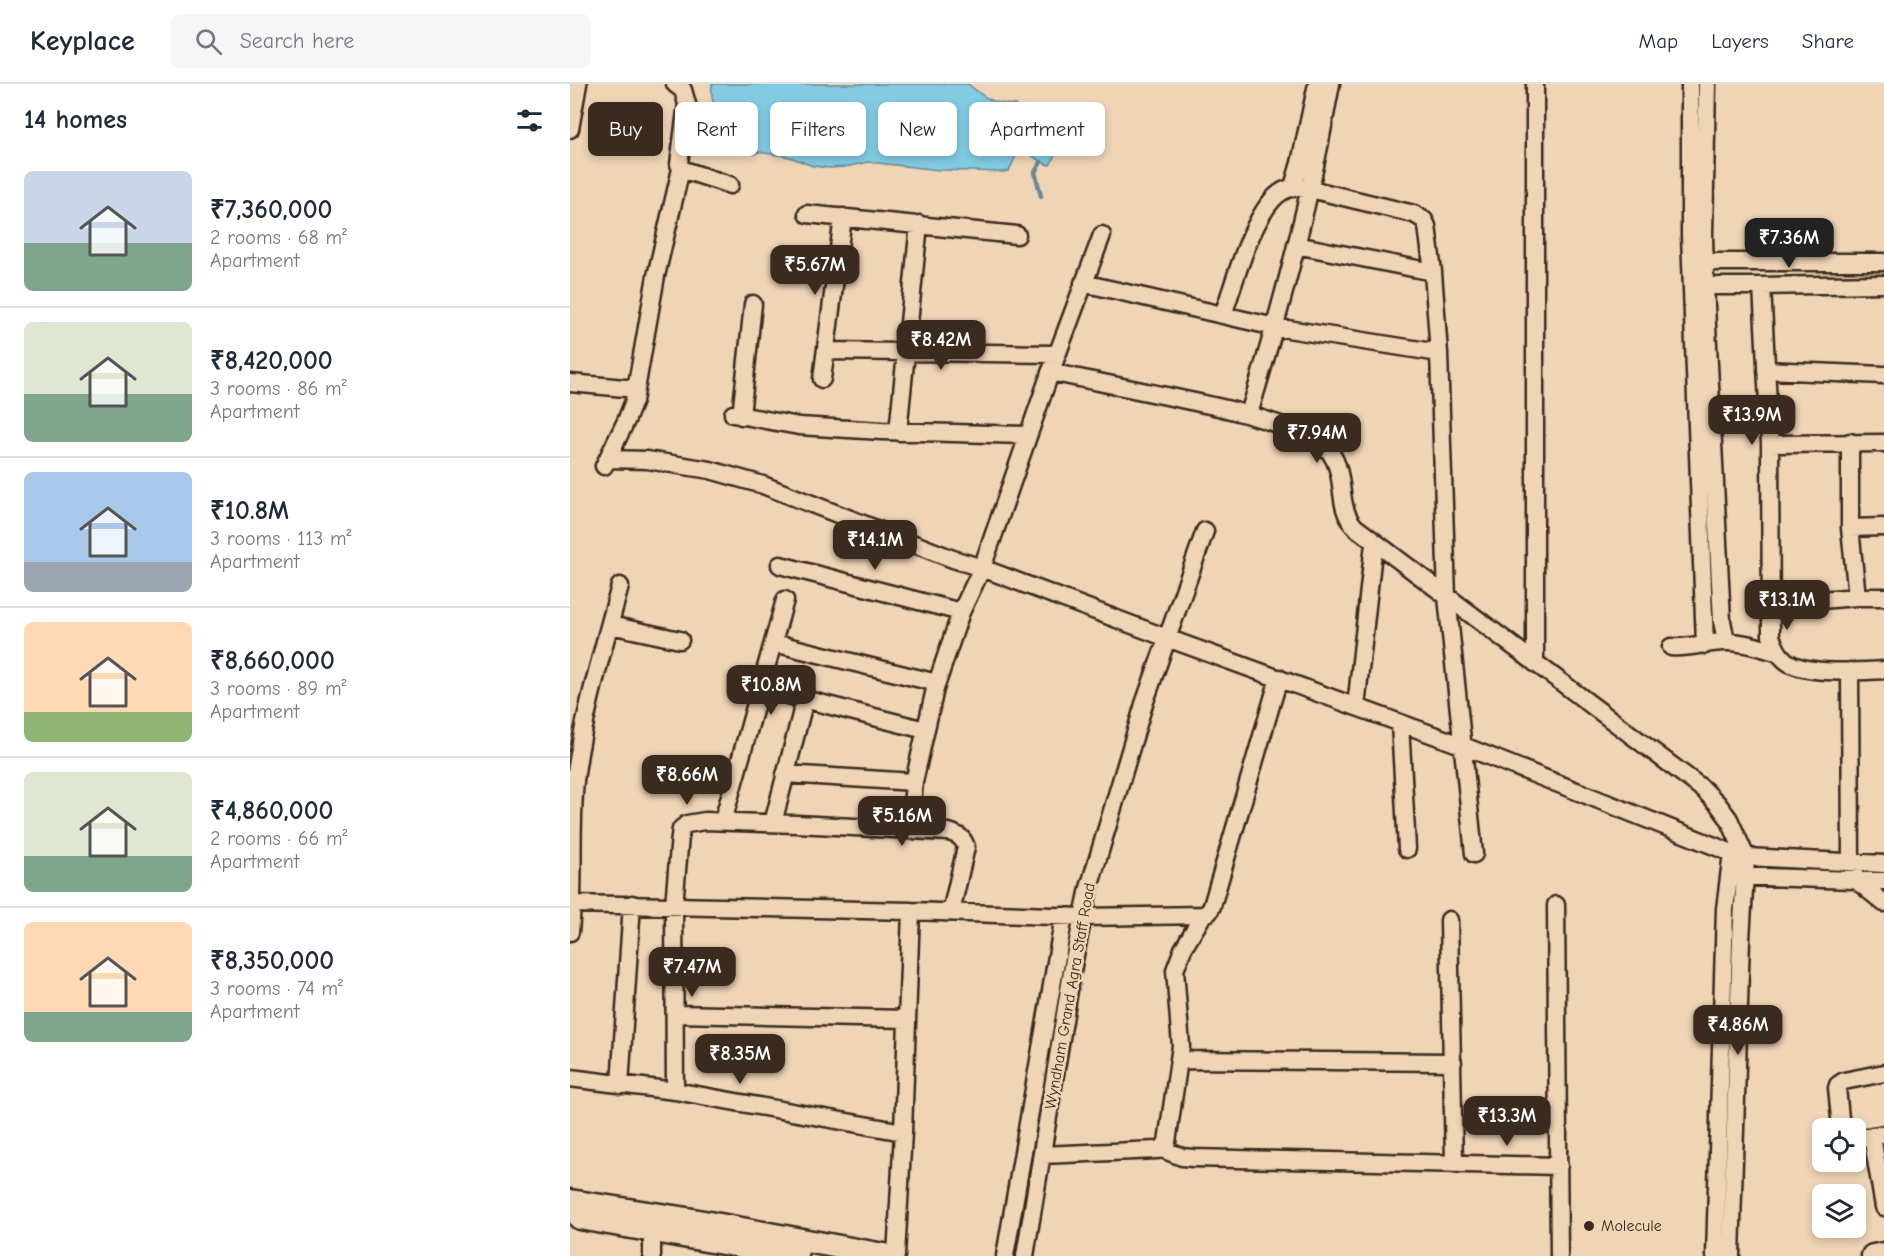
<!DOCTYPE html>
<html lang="en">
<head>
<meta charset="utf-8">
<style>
  :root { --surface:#fff; --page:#f6f6f7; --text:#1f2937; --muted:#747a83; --line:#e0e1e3; --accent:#3b2a1e }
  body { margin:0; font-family:"Comic Neue",sans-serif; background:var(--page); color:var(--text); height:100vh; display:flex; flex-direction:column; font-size:22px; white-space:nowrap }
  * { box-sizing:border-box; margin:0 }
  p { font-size:20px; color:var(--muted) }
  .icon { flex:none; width:33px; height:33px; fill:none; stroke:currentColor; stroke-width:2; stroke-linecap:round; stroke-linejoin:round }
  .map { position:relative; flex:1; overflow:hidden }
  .drawer { display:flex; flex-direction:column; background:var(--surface); width:570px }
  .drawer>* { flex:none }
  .guide { position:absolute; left:18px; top:18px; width:570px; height:54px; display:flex; gap:12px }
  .buttons { position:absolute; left:1242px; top:1034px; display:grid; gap:12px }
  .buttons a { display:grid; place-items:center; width:54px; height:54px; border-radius:9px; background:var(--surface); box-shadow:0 3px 9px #0003; font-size:30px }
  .price { position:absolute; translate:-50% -51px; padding:0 14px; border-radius:12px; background:var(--accent); color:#fff; font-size:20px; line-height:39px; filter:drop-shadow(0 2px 3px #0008) }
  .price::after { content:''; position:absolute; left:50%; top:36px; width:18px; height:14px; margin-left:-9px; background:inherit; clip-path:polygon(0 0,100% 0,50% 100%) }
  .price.active { background:#222; color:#fff }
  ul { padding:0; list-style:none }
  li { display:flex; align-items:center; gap:18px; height:150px; padding:0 24px }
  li+li { border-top:2px solid var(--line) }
  li span { display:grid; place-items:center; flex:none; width:168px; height:120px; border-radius:9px; color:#555 }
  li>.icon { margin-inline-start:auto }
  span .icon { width:72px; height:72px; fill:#fffc; stroke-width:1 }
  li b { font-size:26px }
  h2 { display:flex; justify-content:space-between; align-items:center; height:72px; padding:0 24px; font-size:26px }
  .pill { padding:0 21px; border-radius:9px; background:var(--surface); box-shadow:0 3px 9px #0003; font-size:21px; line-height:54px }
  .pill.active { background:var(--accent); color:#fff }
  header { display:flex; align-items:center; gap:36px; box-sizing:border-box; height:84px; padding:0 30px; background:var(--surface); border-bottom:2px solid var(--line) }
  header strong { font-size:28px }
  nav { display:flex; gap:33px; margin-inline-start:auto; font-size:21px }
  .search { width:420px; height:54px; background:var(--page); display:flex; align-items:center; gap:15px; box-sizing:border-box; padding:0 21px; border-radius:9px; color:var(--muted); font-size:22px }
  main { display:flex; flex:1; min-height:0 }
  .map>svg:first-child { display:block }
  .water { fill:#82cbe3; stroke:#668b94; stroke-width:1.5 }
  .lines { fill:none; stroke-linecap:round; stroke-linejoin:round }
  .stream { stroke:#668b94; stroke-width:4.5 }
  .street-casing { stroke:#3b2a1e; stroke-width:21 }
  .secondary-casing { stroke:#3b2a1e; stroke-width:27 }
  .street { stroke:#efd4b6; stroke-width:16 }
  .secondary { stroke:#efd4b6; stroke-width:22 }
  .poi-dot { fill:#3b2a1e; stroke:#efd4b6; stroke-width:2 }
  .labels { text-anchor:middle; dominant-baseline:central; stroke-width:5; stroke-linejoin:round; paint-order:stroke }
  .street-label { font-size:16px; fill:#3b2a1e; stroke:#efd4b6 }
  .poi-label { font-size:16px; fill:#3b2a1e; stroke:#efd4b6; text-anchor:start }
</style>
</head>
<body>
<header>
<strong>Keyplace</strong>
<div class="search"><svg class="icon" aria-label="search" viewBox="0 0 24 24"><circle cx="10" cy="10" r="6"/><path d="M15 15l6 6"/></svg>Search here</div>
<nav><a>Map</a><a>Layers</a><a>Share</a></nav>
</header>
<main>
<section class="drawer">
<h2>14 homes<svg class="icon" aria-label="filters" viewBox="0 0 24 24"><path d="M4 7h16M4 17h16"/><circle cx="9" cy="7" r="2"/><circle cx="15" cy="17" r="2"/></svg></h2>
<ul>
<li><span style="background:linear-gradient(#c9d6e8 60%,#7fa58c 0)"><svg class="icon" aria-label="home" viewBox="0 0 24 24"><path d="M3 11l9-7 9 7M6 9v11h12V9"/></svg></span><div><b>₹7,360,000</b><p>2 rooms · 68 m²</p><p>Apartment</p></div></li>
<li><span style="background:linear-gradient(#dfe7d0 60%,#7fa58c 0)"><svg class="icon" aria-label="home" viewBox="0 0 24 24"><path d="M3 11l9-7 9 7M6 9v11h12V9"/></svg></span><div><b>₹8,420,000</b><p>3 rooms · 86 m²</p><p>Apartment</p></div></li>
<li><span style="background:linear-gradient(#a9c7e8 75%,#9aa5b1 0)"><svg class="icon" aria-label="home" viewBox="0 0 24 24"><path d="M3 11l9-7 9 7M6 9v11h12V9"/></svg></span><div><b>₹10.8M</b><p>3 rooms · 113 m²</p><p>Apartment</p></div></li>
<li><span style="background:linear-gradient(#ffd9b3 75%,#8fb573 0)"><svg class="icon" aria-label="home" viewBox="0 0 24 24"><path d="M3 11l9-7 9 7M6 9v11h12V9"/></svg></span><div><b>₹8,660,000</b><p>3 rooms · 89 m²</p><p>Apartment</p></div></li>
<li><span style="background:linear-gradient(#dfe7d0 70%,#7fa58c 0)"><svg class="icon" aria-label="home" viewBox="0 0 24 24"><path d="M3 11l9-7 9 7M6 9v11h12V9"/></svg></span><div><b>₹4,860,000</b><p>2 rooms · 66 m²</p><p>Apartment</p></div></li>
<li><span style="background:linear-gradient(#ffd9b3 75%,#7fa58c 0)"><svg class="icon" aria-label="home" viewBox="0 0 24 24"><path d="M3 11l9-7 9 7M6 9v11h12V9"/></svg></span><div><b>₹8,350,000</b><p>3 rooms · 74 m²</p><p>Apartment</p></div></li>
</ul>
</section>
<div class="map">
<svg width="1314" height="1172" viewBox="0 0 1314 1172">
  <rect width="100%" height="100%" fill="#efd4b6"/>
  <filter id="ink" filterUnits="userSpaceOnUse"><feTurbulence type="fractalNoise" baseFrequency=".0167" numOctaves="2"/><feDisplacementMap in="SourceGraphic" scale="12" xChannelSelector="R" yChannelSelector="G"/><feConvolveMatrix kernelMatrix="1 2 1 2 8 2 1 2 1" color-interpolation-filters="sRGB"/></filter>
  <g filter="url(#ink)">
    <path class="water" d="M142 0H398C415 14 422 20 445 21 448 25 452 28 454 32 457 37 455 37 459 41 471 55 495 58 480 81 470 80 463 71 454 66L447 69 439 87 433 88 370 86 298 78 275 83 259 84 243 82 220 73 188 68 185 70C178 67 169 64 163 59 149 45 140 20 142 0Z"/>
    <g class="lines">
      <path class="stream" d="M471 112 465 88 471 78"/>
      <g class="street-casing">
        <path id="street" d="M1120 0V151L1135 561
          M1137 0 1134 150 1135 202 1152 537 1156 557
          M0 45 8 0
          M111 85 160 101
          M723 103 730 79 747 0
          M237 130 447 151
          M726 161 863 188
          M1125 178H1314
          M513 199 705 243 869 269
          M1126 200 1135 202H1192L1314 200
          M1192 202 1200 360 1201 552C1204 561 1208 570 1215 576 1233 592 1291 587 1314 586
          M653 231C664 200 684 123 713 107 722 102 730 104 740 105L844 130 854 136 857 142 863 188 869 269 877 513 904 770
          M256 267 487 270
          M1196 286 1314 291
          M480 288C522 297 564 305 606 314 645 322 683 330 721 345 731 349 745 352 753 360 781 387 763 419 785 443L1133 705 1148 720 1159 735 1176 773 1171 855 1161 1172
          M252 295 273 133
          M0 299 66 305
          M163 330 229 342 312 347 458 351
          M679 330C701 257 722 183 739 108 748 72 754 36 761 0
          M171 332 183 220
          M328 348 349 140
          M1280 358V444L1287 513
          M1200 360 1314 359
          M38 375 77 376 140 386 193 401 383 475 412 484 597 554 891 661 1162 769 1176 773 1314 780
          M34 382 56 337 64 317 86 192 111 85 109 80 117 20 113 6 105 0
          M1280 444 1314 443
          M210 481 391 528
          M1201 520 1287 513H1314
          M40 541 110 556
          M204 559 367 599
          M1101 563C1120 565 1138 557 1158 558 1175 558 1192 564 1209 569
          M965 579V0
          M1280 587 1281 778 1286 796 1314 819
          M191 604 355 646
          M786 623 804 459
          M830 640 837 765
          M215 690 344 698
          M153 737 215 516
          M203 739 235 615
          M340 746 344 698 365 605 391 528 412 484 478 295 532 151
          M1165 792 1314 797
          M0 820 341 827 513 833 633 831 639 828 642 822 709 594
          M986 821 989 1172
          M879 836 884 1079
          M0 848C5 798 0 746 5 697 13 631 33 566 50 502
          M105 930 337 935
          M609 976 883 978
          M0 994 105 1007 333 1048
          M50 1001 62 820
          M105 1007 104 821 110 752 111 745 117 740 135 737 227 740 379 748C388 751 393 753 396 763L381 828
          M1271 1044 1267 1004 1268 1001 1274 997 1314 989
          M1302 1052 1314 1123
          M1286 1055 1314 1050
          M592 1065 612 1073 623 1074 989 1082
          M472 1071 587 1066 592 1065 597 1058 611 962 605 886 613 865 633 831
          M82 1172V1137
          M326 1172 333 1048 341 827
          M435 1172 494 832
          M455 1172 504 876 519 804 574 620 635 447
          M1145 1172 1155 825 1162 769"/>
      </g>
      <g class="secondary-casing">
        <path id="secondary" d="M0 1117 117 1135 319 1172
          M10 1134 227 1172
          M1303 1172 1314 1170"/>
      </g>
      <use href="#street" class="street"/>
      <use href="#secondary" class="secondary"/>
    </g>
  </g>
  <circle class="poi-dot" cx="1019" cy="1142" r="6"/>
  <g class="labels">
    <g class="street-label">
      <text transform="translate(500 912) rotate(-80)">Wyndham Grand Agra Staff Road</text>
    </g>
    <g class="poi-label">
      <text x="1031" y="1142">Molecule</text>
    </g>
  </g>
</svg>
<div class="buttons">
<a><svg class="icon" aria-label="locate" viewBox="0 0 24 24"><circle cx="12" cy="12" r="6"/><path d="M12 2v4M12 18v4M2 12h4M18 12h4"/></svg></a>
<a><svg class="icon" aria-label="layers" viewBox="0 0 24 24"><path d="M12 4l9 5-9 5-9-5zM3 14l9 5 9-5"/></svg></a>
</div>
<b class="price active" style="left:1219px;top:185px">₹7.36M</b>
<b class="price" style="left:245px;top:212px">₹5.67M</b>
<b class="price" style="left:371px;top:287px">₹8.42M</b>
<b class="price" style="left:1182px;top:362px">₹13.9M</b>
<b class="price" style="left:747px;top:380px">₹7.94M</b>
<b class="price" style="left:305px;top:487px">₹14.1M</b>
<b class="price" style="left:1217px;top:547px">₹13.1M</b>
<b class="price" style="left:201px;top:632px">₹10.8M</b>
<b class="price" style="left:117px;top:722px">₹8.66M</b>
<b class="price" style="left:332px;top:763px">₹5.16M</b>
<b class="price" style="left:122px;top:914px">₹7.47M</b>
<b class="price" style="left:1168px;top:972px">₹4.86M</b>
<b class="price" style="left:170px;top:1001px">₹8.35M</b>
<b class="price" style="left:937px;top:1063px">₹13.3M</b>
<div class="guide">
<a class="pill active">Buy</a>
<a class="pill">Rent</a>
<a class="pill">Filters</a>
<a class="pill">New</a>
<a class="pill">Apartment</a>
</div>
</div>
</main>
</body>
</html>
